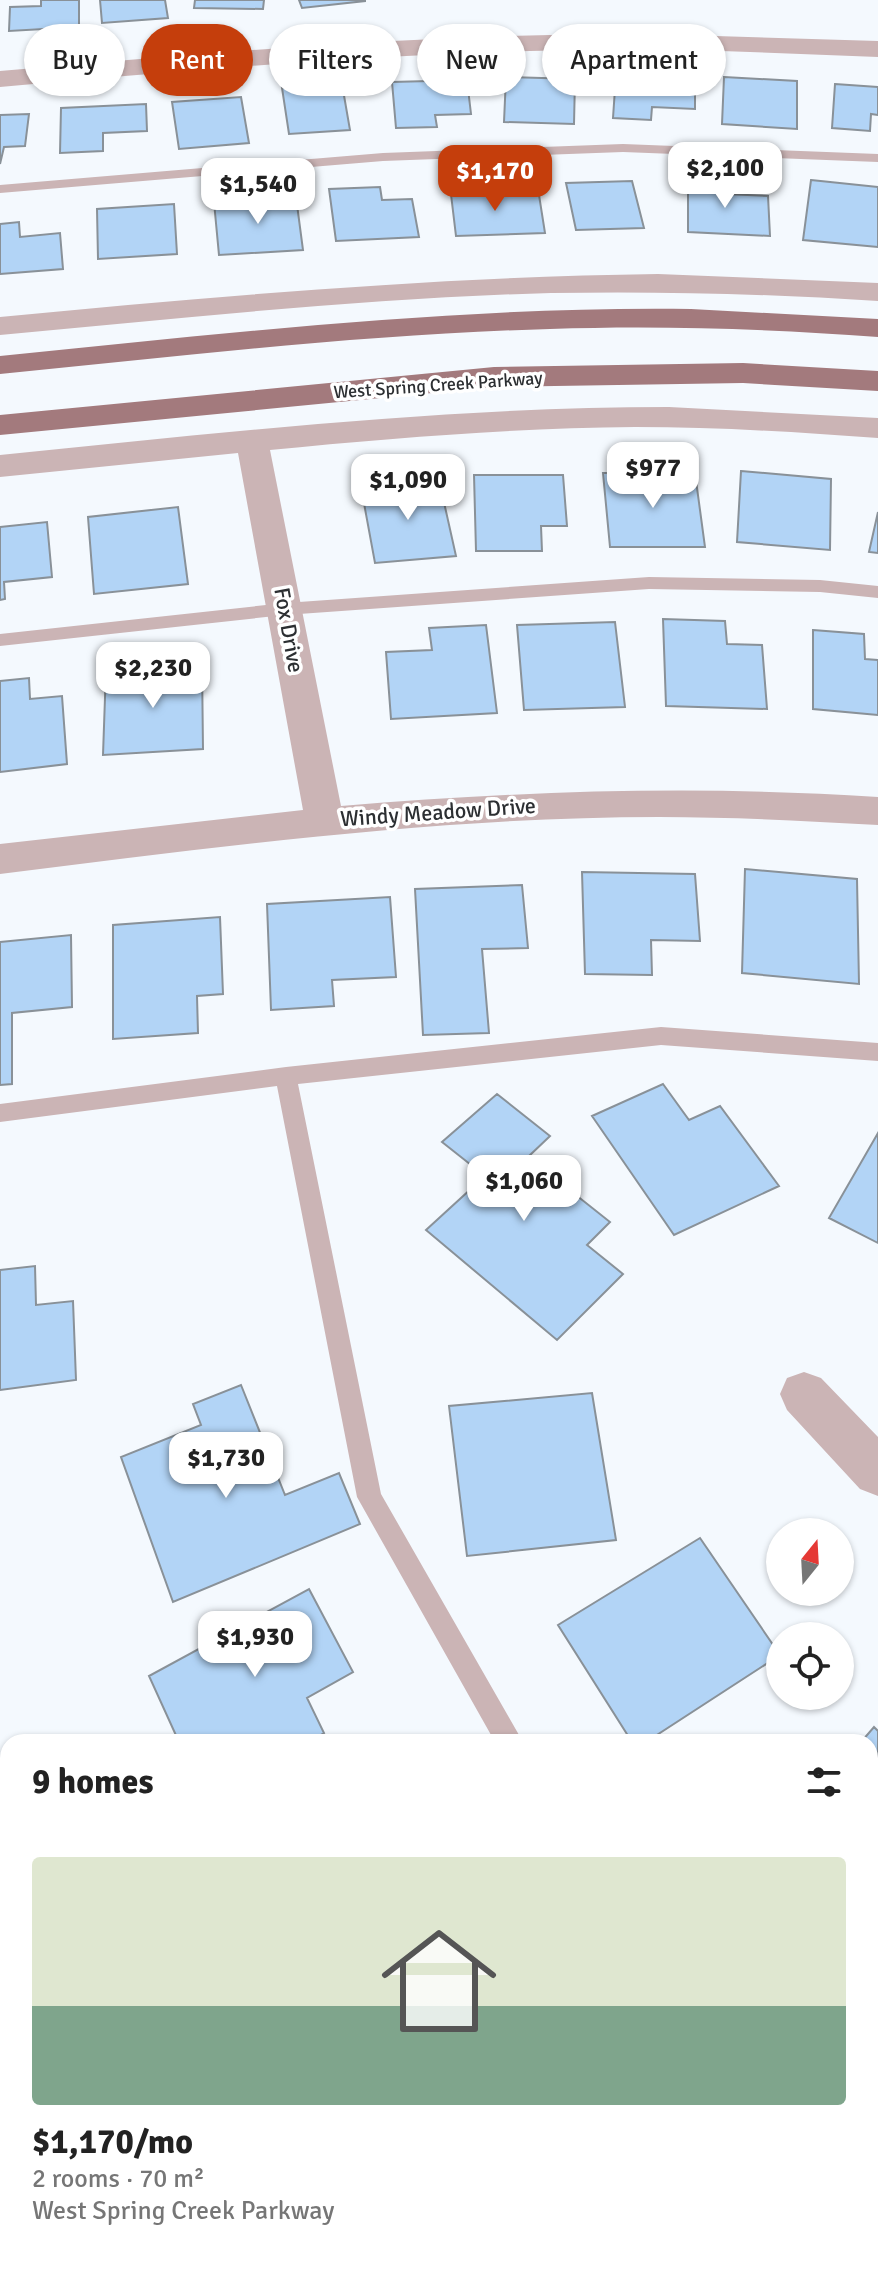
<!DOCTYPE html>
<html lang="en">
<head>
<meta charset="utf-8">
<style>
  :root { --surface:#fff; --page:#f2f2f2; --text:#222; --muted:#767676; --accent:#c53e0c }
  body { margin:0; font-family:Signika,sans-serif; background:var(--page); color:var(--text); height:100vh; display:flex; flex-direction:column; font-size:30px; white-space:nowrap }
  * { box-sizing:border-box; margin:0 }
  p { font-size:26px; color:var(--muted) }
  .icon { flex:none; width:44px; height:44px; fill:none; stroke:currentColor; stroke-width:2; stroke-linecap:round; stroke-linejoin:round }
  .map { position:relative; flex:1; overflow:hidden }
  .drawer { position:absolute; left:0px; top:1734px; width:878px; height:538px; display:flex; flex-direction:column; background:var(--surface); border-radius:24px 24px 0 0; box-shadow:0 2px 6px #0004 }
  .drawer>* { flex:none }
  .guide { position:absolute; left:24px; top:24px; width:830px; height:72px; display:flex; gap:16px }
  .needle { width:52px; rotate:18deg }
  .controls { position:absolute; left:766px; top:1518px; display:grid; gap:16px }
  .controls a { display:grid; place-items:center; width:88px; height:88px; border-radius:50%; background:var(--surface); box-shadow:0 2px 6px #0004; font-size:40px }
  .price { position:absolute; translate:-50% -68px; padding:0 18px; border-radius:16px; background:#fff; color:#222; font-size:26px; line-height:52px; filter:drop-shadow(0 2px 4px #0008) }
  .price::after { content:''; position:absolute; left:50%; top:48px; width:24px; height:18px; margin-left:-12px; background:inherit; clip-path:polygon(0 0,100% 0,50% 100%) }
  .price.selected { background:var(--accent); color:#fff }
  ul { padding:0; list-style:none }
  li { display:grid; align-content:center; gap:16px; height:424px; padding:0 32px }
  li span { display:grid; place-items:center; height:248px; border-radius:8px; color:#555 }
  li>.icon { margin-inline-start:auto }
  span .icon { width:144px; height:144px; fill:#fffc; stroke-width:1 }
  li b { font-size:34px }
  h2 { display:flex; justify-content:space-between; align-items:center; height:96px; padding:0 32px; font-size:34px }
  .pill { padding:0 28px; border-radius:36px; background:var(--surface); box-shadow:0 2px 6px #0004; font-size:28px; line-height:72px }
  .pill.selected { background:var(--accent); color:#fff }
  .map>svg:first-child { display:block }
  .building { fill:#b2d4f6; stroke:#899198; stroke-width:2 }
  .lines { fill:none; stroke-linecap:round; stroke-linejoin:round }
  .lane { fill:#cbb4b5; fill-rule:evenodd }
  .street { fill:#cbb4b5; fill-rule:evenodd }
  .primary { fill:#a37a7d; fill-rule:evenodd }
  .labels { text-anchor:middle; dominant-baseline:central; stroke-width:7; stroke-linejoin:round; paint-order:stroke }
  .far-street-label { font-size:18px; fill:#2c2f32; stroke:#fff }
  .street-label { font-size:22px; fill:#2c2f32; stroke:#fff }
</style>
</head>
<body>
<div class="map">
<svg width="878" height="2271" viewBox="0 0 878 2271">
  <rect width="100%" height="100%" fill="#f4f9fe"/>
  <path class="building" d="M41 0H79V27L9 31 10 7 41 6Z
    M100 0H165L168 18 102 23Z
    M195 0H264L263 9 194 8Z
    M299 0H365V1L302 8Z
    M616 74 695 77V109L652 107 651 120 613 118Z
    M506 77 575 79 574 124 504 122Z
    M724 77 797 81V129L722 124Z
    M467 80 471 114 435 115 437 127 396 128 392 82Z
    M342 84 350 130 289 134 282 88Z
    M835 84 878 87V115L871 114 870 131 832 128Z
    M241 97 249 143 179 149 172 102Z
    M146 104 147 131 103 133V151L60 153 61 108Z
    M29 114 25 146 4 147 0 164V115Z
    M688 177 726 179V194L768 196 770 236 688 232Z
    M811 180 878 187V247L803 240Z
    M632 181 644 228 576 230 566 183Z
    M489 185 490 196 539 195 545 233 456 236 450 186Z
    M380 187 382 200 412 199 419 237 336 241 329 189Z
    M296 197 303 250 219 255 214 202Z
    M174 204 177 254 98 259 97 209Z
    M19 222 20 237 60 233 63 269 0 274V224Z
    M741 471 831 479 830 550 737 542Z
    M603 473H695L705 547H610Z
    M474 475H563L567 526H541L542 551H476Z
    M439 480 456 556 375 563 361 487Z
    M178 507 188 584 94 594 88 517Z
    M878 512V553L869 552Z
    M47 522 52 577 4 582 5 599 0 600V527Z
    M663 619 725 621 727 644 762 645 767 709 666 706Z
    M615 622 625 707 524 710 517 625Z
    M486 625 497 713 391 719 386 652 432 650 429 628Z
    M813 630 864 634 865 659 878 660V715L813 709Z
    M202 664 203 749 103 755 106 669Z
    M29 678 30 699 62 696 67 764 0 772V681Z
    M745 869 857 879 859 984 742 973Z
    M582 872 695 874 700 941 651 940 652 975 585 974Z
    M522 885 528 948 482 949 489 1033 423 1035 415 889Z
    M390 897 396 977 332 980 334 1006 271 1010 267 904Z
    M220 917 223 994 197 996 198 1033 113 1039V925Z
    M71 935 72 1007 12 1013V1084L0 1085V942Z
    M663 1084 689 1120 720 1106 779 1186 674 1235 592 1116Z
    M497 1094 550 1136 528 1157 610 1222 587 1245 623 1274 557 1340 426 1230 485 1176 442 1142Z
    M878 1133V1243L829 1218Z
    M35 1266 36 1305 73 1301 76 1380 0 1390V1270Z
    M241 1385 285 1495 339 1473 360 1524 173 1602 121 1457 201 1425 193 1404Z
    M592 1393 616 1540 467 1556 449 1406Z
    M700 1538 780 1655 646 1742H632L558 1625Z
    M309 1589 353 1672 307 1698 324 1733 308 1742H179L149 1676Z
    M874 1727 878 1731V1927L870 1919V1742H861Z
    M870 2010 878 2018V2040L870 2049Z
    M558 2264H704L698 2271H563Z"/>
  <g class="lines">
    <path class="lane" d="M623 144 878 154V162L623 152 383 161 0 193V185L383 153Z
      M649 577 820 580 878 586V598L820 592 649 589 285 615 0 646V634L285 603Z
      M661 1027 878 1043V1061L661 1045 298 1084 381 1494 523 1742H495L357 1497 277 1086 0 1122V1104L286 1067Z"/>
    <path class="street" d="M651 34 878 41V57C777 53 676 48 575 50 383 53 191 70 0 87V71C216 52 433 33 651 34Z
      M658 274 878 283V301C769 294 660 291 551 293 367 298 183 318 0 335V317C219 296 438 277 658 274Z
      M669 407 878 418V438C797 432 716 427 635 427 513 428 391 438 270 450L341 806C522 791 697 785 878 797V825C805 821 733 817 659 817 439 817 219 847 0 874V844L303 810 238 453 0 477V455C222 433 445 407 669 407Z
      M804 1372 821 1378 878 1437V1496L860 1489 787 1410 780 1394 787 1378Z
      M0 1892 8 1895V1961L0 1957Z
      M194 2264H258L261 2271H197Z"/>
    <path class="primary" d="M691 309 878 319V337C769 329 660 325 550 329 366 334 183 356 0 374V356C230 333 460 306 691 309Z
      M743 363 878 371V391L743 383 494 387 0 435V415L494 367Z"/>
  </g>
  <g class="labels">
    <g class="far-street-label">
      <text transform="translate(438 385) rotate(-4)">West Spring Creek Parkway</text>
    </g>
    <g class="street-label">
      <text transform="translate(289 630) rotate(80)">Fox Drive</text>
      <text transform="translate(438 812) rotate(-4)">Windy Meadow Drive</text>
    </g>
  </g>
</svg>
<div class="controls">
<a><svg class="needle" viewBox="-14 -14 28 28"><path d="M0-13l5 13h-10z" fill="#e53935"/><path d="M0 13l5-13h-10z" fill="#767676"/></svg></a>
<a><svg class="icon" aria-label="locate" viewBox="0 0 24 24"><circle cx="12" cy="12" r="6"/><path d="M12 2v4M12 18v4M2 12h4M18 12h4"/></svg></a>
</div>
<b class="price" style="left:725px;top:210px">$2,100</b>
<b class="price selected" style="left:495px;top:213px">$1,170</b>
<b class="price" style="left:258px;top:226px">$1,540</b>
<b class="price" style="left:653px;top:510px">$977</b>
<b class="price" style="left:408px;top:522px">$1,090</b>
<b class="price" style="left:153px;top:710px">$2,230</b>
<b class="price" style="left:524px;top:1223px">$1,060</b>
<b class="price" style="left:226px;top:1500px">$1,730</b>
<b class="price" style="left:255px;top:1679px">$1,930</b>
<div class="guide">
<a class="pill">Buy</a>
<a class="pill selected">Rent</a>
<a class="pill">Filters</a>
<a class="pill">New</a>
<a class="pill">Apartment</a>
</div>
<section class="drawer">
<h2>9 homes<svg class="icon" aria-label="filters" viewBox="0 0 24 24"><path d="M4 7h16M4 17h16"/><circle cx="9" cy="7" r="2"/><circle cx="15" cy="17" r="2"/></svg></h2>
<ul>
<li><span style="background:linear-gradient(#dfe7d0 60%,#7fa58c 0)"><svg class="icon" aria-label="home" viewBox="0 0 24 24"><path d="M3 11l9-7 9 7M6 9v11h12V9"/></svg></span><div><b>$1,170/mo</b><p>2 rooms · 70 m²</p><p>West Spring Creek Parkway</p></div></li>
</ul>
</section>
</div>
</body>
</html>
